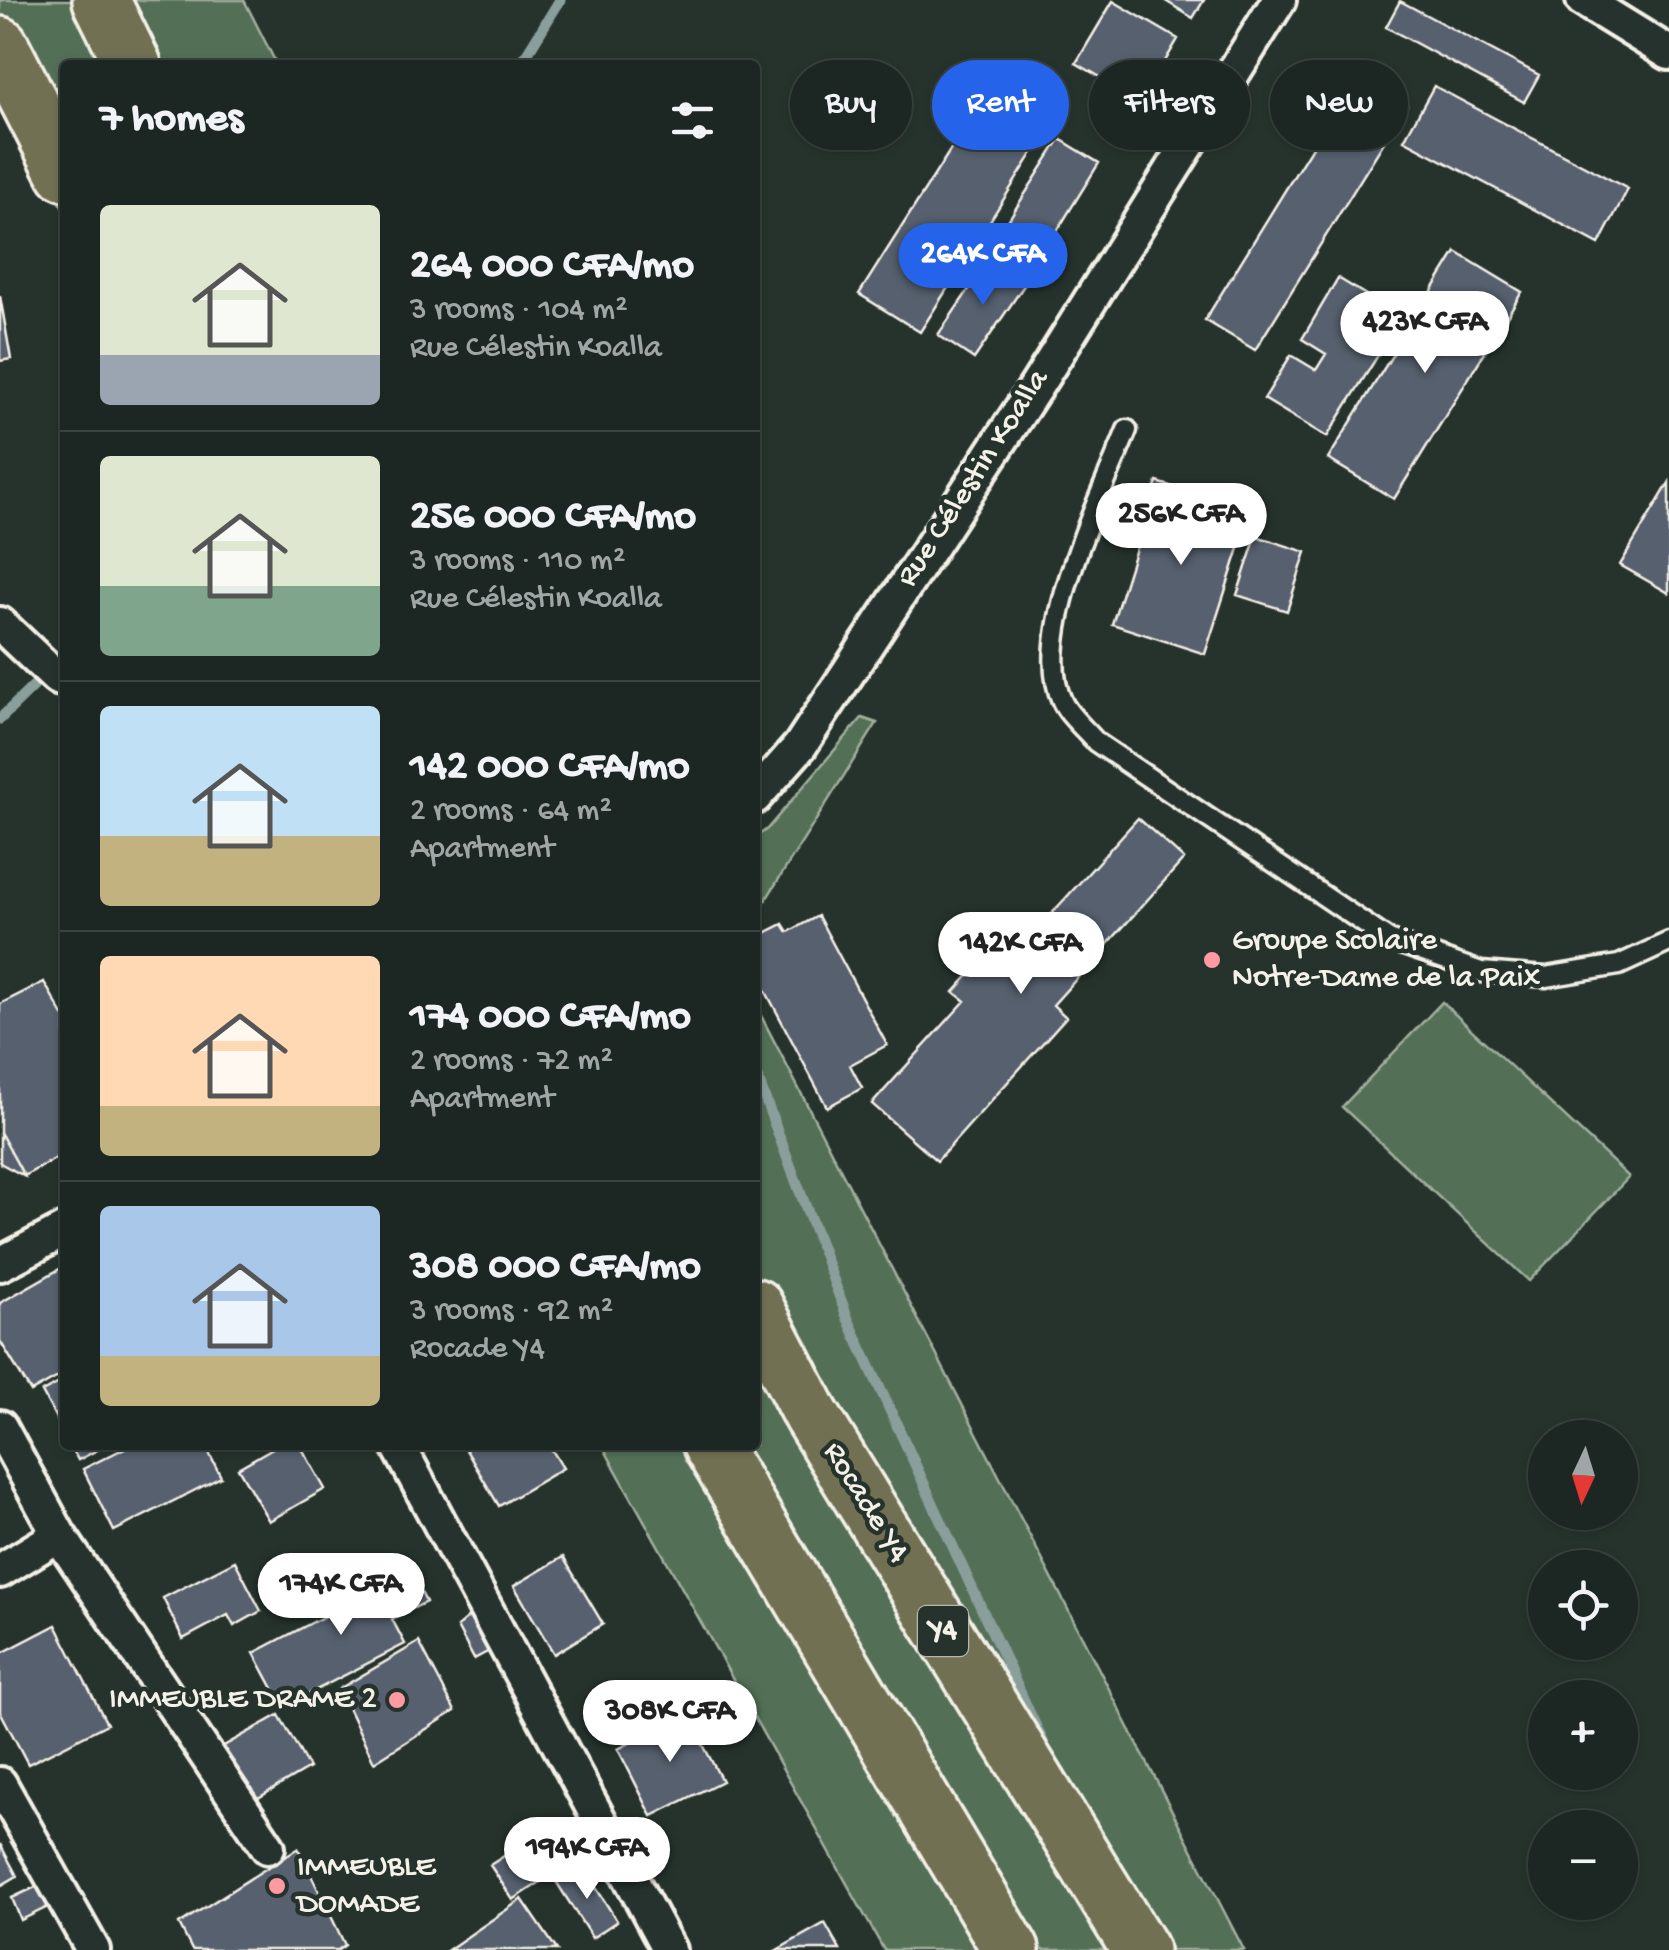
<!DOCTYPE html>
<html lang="en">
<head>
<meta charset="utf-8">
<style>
  :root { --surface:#1c2622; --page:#252e2a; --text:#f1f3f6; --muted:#a0a5a5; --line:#3a4340; --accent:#2563eb }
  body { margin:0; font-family:"Gochi Hand",sans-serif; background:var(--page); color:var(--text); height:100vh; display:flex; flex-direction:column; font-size:38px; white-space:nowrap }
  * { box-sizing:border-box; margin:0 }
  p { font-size:32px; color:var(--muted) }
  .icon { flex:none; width:55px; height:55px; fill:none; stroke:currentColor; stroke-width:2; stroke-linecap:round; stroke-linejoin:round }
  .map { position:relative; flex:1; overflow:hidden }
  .panel { position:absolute; left:60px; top:60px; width:700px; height:1390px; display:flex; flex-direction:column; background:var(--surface); border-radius:10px; box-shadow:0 2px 8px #0004,0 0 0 2px var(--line) }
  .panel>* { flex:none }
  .hud { position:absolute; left:790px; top:60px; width:728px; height:90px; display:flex; gap:20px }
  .needle { width:65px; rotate:184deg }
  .buttons { position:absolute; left:1528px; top:1420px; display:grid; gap:20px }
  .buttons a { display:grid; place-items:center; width:110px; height:110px; border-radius:50%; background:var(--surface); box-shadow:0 2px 8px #0004,0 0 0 2px var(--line); font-size:50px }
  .price { position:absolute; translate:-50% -85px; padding:0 22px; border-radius:35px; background:#fff; color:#222; font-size:32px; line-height:65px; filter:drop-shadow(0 2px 5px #0008) }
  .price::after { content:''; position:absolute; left:50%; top:60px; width:30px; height:22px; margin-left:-15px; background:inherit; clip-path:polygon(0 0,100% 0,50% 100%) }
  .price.selected { background:var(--accent); color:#fff }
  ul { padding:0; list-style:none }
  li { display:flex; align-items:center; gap:30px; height:250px; padding:0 40px }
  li+li { border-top:2px solid var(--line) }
  li span { display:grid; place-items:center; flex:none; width:280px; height:200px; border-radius:10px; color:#555 }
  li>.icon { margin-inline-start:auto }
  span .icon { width:120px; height:120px; fill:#fffc; stroke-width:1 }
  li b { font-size:42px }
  h2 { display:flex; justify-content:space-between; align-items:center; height:120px; padding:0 40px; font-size:42px }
  .tag { padding:0 35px; border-radius:45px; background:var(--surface); box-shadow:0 2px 8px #0004,0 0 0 2px var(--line); font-size:35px; line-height:90px }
  .tag.selected { background:var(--accent); color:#fff }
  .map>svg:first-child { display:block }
  .green { fill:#526f56; stroke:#a3b09f; stroke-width:2.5 }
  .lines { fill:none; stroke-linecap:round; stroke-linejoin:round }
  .stream { stroke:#8a9e9c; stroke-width:11 }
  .building { fill:#57606e; stroke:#f4f1e8; stroke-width:2.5 }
  .service-casing { stroke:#f4f1e8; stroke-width:25 }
  .minor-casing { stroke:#f4f1e8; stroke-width:40 }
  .trunk-casing { stroke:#f4f1e8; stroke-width:62 }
  .service { stroke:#26332d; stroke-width:18 }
  .minor { stroke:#26332d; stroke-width:32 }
  .trunk { stroke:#726f52; stroke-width:55 }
  .poi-dot { fill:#ff9aa2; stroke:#26332d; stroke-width:4 }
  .labels { text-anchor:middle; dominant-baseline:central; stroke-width:9; stroke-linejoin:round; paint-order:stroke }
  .shield { fill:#26332d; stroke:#b6b8b0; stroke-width:2.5 }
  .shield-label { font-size:30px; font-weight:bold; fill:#f4f1e8 }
  .street-label { font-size:32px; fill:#f4f1e8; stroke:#26332d }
  .poi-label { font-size:32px; fill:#f4f1e8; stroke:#26332d; text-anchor:start }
</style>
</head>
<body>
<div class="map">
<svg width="1669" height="1950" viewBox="0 0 1669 1950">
  <rect width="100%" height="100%" fill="#26332d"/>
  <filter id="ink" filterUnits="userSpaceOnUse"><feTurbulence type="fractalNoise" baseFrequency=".01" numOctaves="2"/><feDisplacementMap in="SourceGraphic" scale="20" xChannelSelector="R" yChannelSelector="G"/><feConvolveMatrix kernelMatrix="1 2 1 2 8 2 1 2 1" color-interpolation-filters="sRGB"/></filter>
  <g filter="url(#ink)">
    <path class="green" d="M0 0H244L277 65H65V212L0 85Z
      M862 718 877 723 755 917V838L767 829Z
      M1442 1002 1629 1177 1529 1281 1342 1107Z
      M755 1004 1244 1950H884L602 1445H755Z"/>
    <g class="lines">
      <path class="stream" d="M520 65 560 0
        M0 719 42 678
        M755 1072 848 1319 1044 1744"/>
    </g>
    <path class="building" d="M1164 0H1204L1193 18Z
      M1113 1 1178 39 1142 101 1076 63Z
      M1400 1 1539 75 1524 102 1386 27Z
      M1003 67 1063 105 920 332 859 294Z
      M1357 74 1407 105 1255 350 1205 320Z
      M1434 86 1628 189 1599 244 1404 140Z
      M1060 139 1099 163 1049 244 1009 219Z
      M1002 222 1045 252 1029 276 985 246Z
      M1456 252 1522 292 1394 499 1328 459Z
      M991 257 1027 281 974 359 938 335Z
      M1338 278 1402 317 1327 437 1264 399 1291 355 1316 370 1326 354 1302 339Z
      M0 296 11 359 0 361Z
      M1157 482 1251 511 1205 654 1112 624Z
      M1669 483V593L1620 565Z
      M1256 536 1306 552 1287 611 1237 595Z
      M1138 818 1184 859 1053 1005 1066 1017 937 1161 872 1104 965 1001 954 992 1003 938 1018 951Z
      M818 916 887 1045 850 1065 862 1088 827 1107 755 971V938L783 924 788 932Z
      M44 982 65 1019V1153L24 1176 0 1132V1004Z
      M0 1132 24 1176 0 1163Z
      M65 1266V1373L31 1392 0 1341V1303Z
      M65 1380V1435L42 1392Z
      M70 1445H107L78 1460Z
      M131 1445H205L221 1477 114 1531 83 1469Z
      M278 1445H300L325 1489 269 1521 238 1468Z
      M463 1445H549L563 1468 499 1506Z
      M563 1557 603 1624 554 1654 514 1586Z
      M235 1561 261 1611 234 1626 228 1615 183 1639 163 1598Z
      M406 1564 426 1602 392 1619 405 1644 283 1707 254 1653 361 1597 357 1590Z
      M472 1614 491 1650 474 1659 457 1627Z
      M56 1625 107 1724 28 1764 0 1711V1654Z
      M419 1642 455 1711 374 1762 339 1689Z
      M687 1714 722 1781 652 1816 618 1749Z
      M279 1715 309 1768 253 1801 222 1747Z
      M557 1822 580 1856 513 1900 490 1865Z
      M0 1844 17 1876 0 1886Z
      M298 1848 345 1945 338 1950H192L179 1924Z
      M583 1867 617 1921 592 1938 557 1883Z
      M44 1883 54 1904 21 1920 12 1898Z
      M522 1899 557 1950H448Z
      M825 1923 840 1950H777Z"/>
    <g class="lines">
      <g class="service-casing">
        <path id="service" d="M1127 430C1101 497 1031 633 1062 701 1068 715 1086 730 1096 742L1389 940 1481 972 1546 977 1619 965 1669 942"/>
      </g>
      <g class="minor-casing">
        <path id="minor" d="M1583 0 1669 53
          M0 624 57 678 65 680
          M755 797 800 746 1037 385 1279 0
          M0 1264 65 1230
          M0 1427 59 1535 268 1847
          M398 1445 669 1950
          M0 1571 59 1535
          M0 1784 93 1950"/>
      </g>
      <g class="trunk-casing">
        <path id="trunk" d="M101 0 133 65
          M0 45 65 172
          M755 1307 811 1415 1140 1950
          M711 1445 1011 1950"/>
      </g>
      <use href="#service" class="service"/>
      <use href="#minor" class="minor"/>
      <use href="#trunk" class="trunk"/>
    </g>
  </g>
  <g class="poi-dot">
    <circle cx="1212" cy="960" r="10"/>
    <circle cx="397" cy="1700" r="10"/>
    <circle cx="277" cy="1886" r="10"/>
  </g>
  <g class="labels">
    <rect class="shield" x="918" y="1606" width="50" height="50" rx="8"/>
    <g class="shield-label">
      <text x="943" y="1631">Y4</text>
    </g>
    <g class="street-label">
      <text transform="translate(974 479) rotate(-57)">Rue Célestin Koalla</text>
      <text transform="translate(865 1503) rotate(58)">Rocade Y4</text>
    </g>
    <g class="poi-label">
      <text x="1232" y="942">Groupe Scolaire<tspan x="1232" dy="37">Notre-Dame de la Paix</tspan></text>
      <text x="377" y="1700" text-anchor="end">IMMEUBLE DRAME 2</text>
      <text x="297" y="1868">IMMEUBLE<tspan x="297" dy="37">DOMADE</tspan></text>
    </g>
  </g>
</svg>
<div class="buttons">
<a><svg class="needle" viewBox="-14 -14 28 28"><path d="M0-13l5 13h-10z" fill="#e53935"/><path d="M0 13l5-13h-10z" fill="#a0a5a5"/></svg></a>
<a><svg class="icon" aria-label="locate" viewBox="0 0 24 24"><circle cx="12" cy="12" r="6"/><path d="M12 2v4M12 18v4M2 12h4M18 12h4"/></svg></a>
<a>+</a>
<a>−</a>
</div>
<b class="price selected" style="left:983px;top:308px">264K CFA</b>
<b class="price" style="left:1425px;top:376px">423K CFA</b>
<b class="price" style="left:1181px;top:568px">256K CFA</b>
<b class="price" style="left:1021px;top:997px">142K CFA</b>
<b class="price" style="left:341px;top:1638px">174K CFA</b>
<b class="price" style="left:670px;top:1765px">308K CFA</b>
<b class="price" style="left:587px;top:1902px">194K CFA</b>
<div class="hud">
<a class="tag">Buy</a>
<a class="tag selected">Rent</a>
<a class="tag">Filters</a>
<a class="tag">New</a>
</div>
<section class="panel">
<h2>7 homes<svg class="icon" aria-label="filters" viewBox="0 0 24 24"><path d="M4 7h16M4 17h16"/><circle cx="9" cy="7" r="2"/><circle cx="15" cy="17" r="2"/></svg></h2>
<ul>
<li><span style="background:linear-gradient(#dfe7d0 75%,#9aa5b1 0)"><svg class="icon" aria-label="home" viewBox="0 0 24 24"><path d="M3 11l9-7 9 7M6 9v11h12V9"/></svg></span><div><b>264 000 CFA/mo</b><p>3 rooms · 104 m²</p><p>Rue Célestin Koalla</p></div></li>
<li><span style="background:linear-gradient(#dfe7d0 65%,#7fa58c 0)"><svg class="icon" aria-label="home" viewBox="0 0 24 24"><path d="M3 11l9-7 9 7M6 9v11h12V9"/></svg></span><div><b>256 000 CFA/mo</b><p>3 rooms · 110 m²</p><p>Rue Célestin Koalla</p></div></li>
<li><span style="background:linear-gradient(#bfe0f5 65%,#c2b280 0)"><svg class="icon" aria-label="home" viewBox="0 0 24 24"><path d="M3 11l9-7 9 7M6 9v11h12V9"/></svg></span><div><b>142 000 CFA/mo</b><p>2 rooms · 64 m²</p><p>Apartment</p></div></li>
<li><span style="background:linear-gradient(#ffd9b3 75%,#c2b280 0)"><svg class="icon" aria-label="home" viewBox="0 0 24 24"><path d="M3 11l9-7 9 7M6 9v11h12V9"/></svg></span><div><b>174 000 CFA/mo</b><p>2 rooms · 72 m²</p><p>Apartment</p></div></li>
<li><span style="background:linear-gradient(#a9c7e8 75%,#c2b280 0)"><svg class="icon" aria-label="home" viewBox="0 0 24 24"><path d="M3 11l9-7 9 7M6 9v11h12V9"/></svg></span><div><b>308 000 CFA/mo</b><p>3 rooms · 92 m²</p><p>Rocade Y4</p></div></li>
</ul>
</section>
</div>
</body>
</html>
